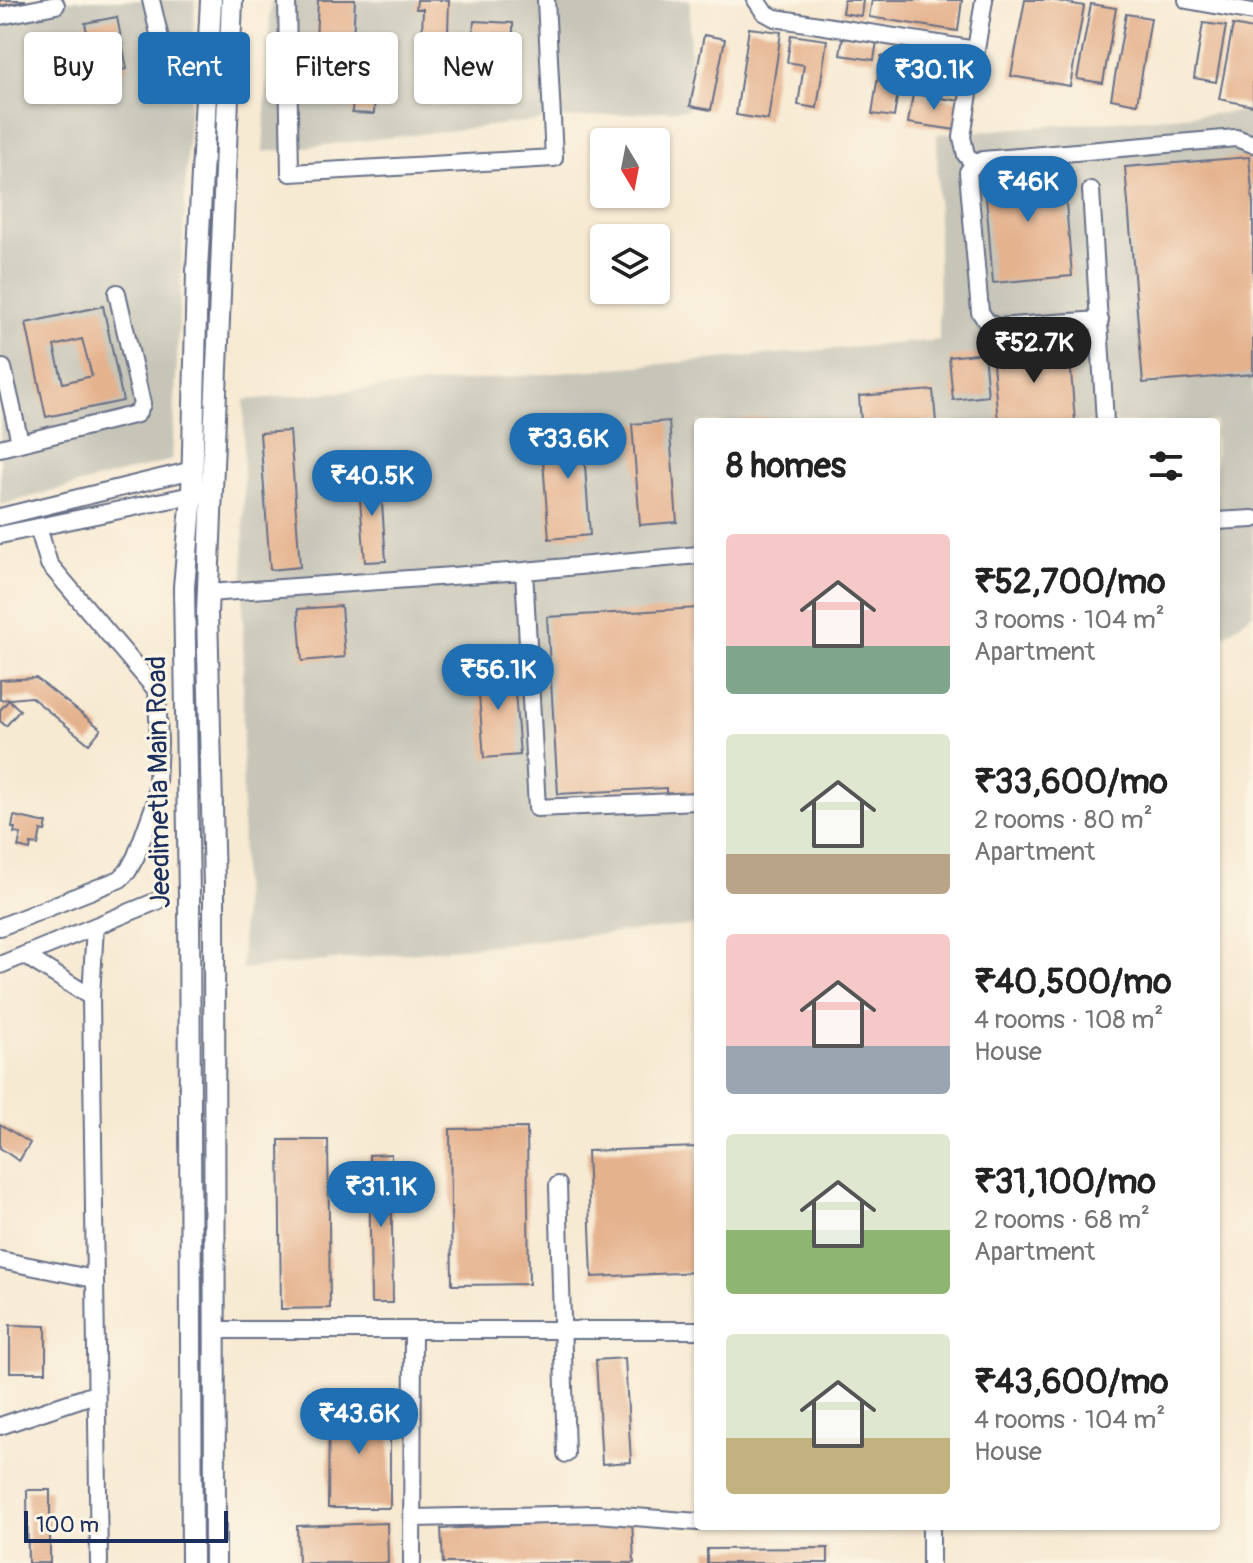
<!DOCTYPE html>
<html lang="en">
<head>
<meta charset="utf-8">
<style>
  :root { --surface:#fff; --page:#f6f6f6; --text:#222; --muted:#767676; --accent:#1f6fb2 }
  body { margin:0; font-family:Pangolin,sans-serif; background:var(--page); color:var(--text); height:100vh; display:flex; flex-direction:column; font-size:30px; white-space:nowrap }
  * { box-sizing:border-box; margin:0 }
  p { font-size:26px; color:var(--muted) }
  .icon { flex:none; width:44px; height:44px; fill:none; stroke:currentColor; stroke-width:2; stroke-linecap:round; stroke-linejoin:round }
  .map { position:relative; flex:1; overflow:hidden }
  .side { position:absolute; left:694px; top:418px; width:526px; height:1112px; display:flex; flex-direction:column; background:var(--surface); border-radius:8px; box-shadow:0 2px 6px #0004 }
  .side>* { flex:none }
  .hud { position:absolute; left:24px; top:32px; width:550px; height:72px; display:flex; gap:16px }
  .needle { width:52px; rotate:170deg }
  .buttons { position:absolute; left:590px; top:128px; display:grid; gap:16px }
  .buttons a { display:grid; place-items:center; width:80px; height:80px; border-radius:8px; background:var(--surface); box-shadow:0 2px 6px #0004; font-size:40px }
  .scale { position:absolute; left:24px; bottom:20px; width:204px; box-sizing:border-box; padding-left:8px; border:4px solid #1b2f5e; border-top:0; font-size:22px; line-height:28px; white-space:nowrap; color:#1b2f5e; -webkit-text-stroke:6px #fcf5e5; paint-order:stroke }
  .price { position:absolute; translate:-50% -68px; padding:0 18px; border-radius:28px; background:var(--accent); color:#fff; font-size:26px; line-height:52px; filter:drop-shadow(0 2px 4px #0008) }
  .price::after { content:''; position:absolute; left:50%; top:48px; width:24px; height:18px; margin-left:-12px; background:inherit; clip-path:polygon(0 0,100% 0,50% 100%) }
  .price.current { background:#222; color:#fff }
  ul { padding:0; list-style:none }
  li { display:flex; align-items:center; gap:24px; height:200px; padding:0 32px }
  li span { display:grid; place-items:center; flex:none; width:224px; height:160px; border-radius:8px; color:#555 }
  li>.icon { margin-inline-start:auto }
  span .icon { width:96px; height:96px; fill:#fffc; stroke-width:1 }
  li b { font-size:34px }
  h2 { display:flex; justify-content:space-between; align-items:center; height:96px; padding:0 32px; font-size:34px }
  .pill { padding:0 28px; border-radius:8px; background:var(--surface); box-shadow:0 2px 6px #0004; font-size:28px; line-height:72px }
  .pill.current { background:var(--accent); color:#fff }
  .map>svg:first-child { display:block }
  .industrial { fill:#c6c5b8 }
  .building { fill:#e5b28e; fill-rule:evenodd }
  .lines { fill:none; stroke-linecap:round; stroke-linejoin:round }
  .minor-casing { stroke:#687087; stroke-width:20 }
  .major-casing { stroke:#687087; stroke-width:24 }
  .minor { stroke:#fff; stroke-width:16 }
  .major { stroke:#fff; stroke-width:20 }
  .labels { text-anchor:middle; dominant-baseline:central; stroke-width:6; stroke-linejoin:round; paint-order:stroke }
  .street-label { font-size:28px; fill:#1b2f5e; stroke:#fcf5e5 }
</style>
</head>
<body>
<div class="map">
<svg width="1253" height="1563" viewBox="0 0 1253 1563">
  <rect width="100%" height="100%" fill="#fcf5e5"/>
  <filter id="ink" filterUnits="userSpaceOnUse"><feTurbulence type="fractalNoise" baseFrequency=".0125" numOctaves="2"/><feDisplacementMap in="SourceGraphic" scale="16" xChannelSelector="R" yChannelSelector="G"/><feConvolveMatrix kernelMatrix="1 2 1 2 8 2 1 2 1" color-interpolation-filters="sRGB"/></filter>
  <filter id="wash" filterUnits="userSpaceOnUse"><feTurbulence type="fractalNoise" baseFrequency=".006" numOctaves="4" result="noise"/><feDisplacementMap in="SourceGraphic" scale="32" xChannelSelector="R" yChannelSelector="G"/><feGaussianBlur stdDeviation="1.8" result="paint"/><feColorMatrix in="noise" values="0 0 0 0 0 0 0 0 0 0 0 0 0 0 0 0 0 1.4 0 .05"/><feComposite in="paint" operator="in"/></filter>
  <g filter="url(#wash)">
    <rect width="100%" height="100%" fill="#f7ead3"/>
    <path class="industrial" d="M0 0H195L172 460 0 505Z
      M271 0H690L689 109 544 120 263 152Z
      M1253 111V613L1216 642V422H698V925L242 969 244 400 939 340 937 134Z"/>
    <g id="blocks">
      <path class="building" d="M0 0H25V1L0 6Z
        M318 0H355L352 62 315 61Z
        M417 0H449L448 33 422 32 423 9H416Z
        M844 0H863L861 16 842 13Z
        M872 0H962L958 31 869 17Z
        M1025 0H1052L1084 6 1070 86 1011 76Z
        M1091 4 1116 8 1103 83 1077 79Z
        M1126 14 1151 18 1137 104 1111 99Z
        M117 17 127 69 95 75 85 23Z
        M474 21 513 23V34L473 33Z
        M1203 23 1226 26 1216 82 1194 78Z
        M1233 25 1253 29V106L1219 99Z
        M749 28 781 32 768 120 736 115Z
        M704 35 725 39 711 110 690 106Z
        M791 35 827 40 817 108 798 105 804 65 787 62Z
        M843 36 877 41 874 60 840 55Z
        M881 56 903 59 894 117 872 114Z
        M354 67 376 68 374 114 352 113Z
        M913 94 961 101 956 130 908 123Z
        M1249 157 1253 203V374L1143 383 1125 167Z
        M1063 166 1072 276 993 283 984 172Z
        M103 306 123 401 46 417 26 323ZM82 339 92 376 63 383 54 346Z
        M1069 345 1075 422H998L992 352Z
        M984 353 988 396 953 400 949 357Z
        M933 390 936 422H861L859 396Z
        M766 417V422H737V420Z
        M669 421 677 522 640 525 632 424Z
        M602 430 604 450 584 452 590 535 549 539 541 435Z
        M290 431 300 567 270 570 260 433Z
        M380 474 386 561 365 562 358 475Z
        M341 606 345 657 302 661 298 609Z
        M698 608V794L666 797V788L558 794 547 617Z
        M513 667 520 755 484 758 477 670Z
        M36 678 101 729 89 744 31 697 0 700V680Z
        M9 700 20 710 6 726 0 721V710Z
        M14 816 47 823 45 831 41 830 38 845 31 844 30 850 18 847 21 834 14 833 15 828H12Z
        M0 1124 30 1143 19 1161 0 1148Z
        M527 1128 529 1284 452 1285 450 1129Z
        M279 1140H328L330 1308 281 1309Z
        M698 1147V1272L592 1277 587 1151Z
        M391 1154 393 1303H371L369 1155Z
        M10 1325 46 1326V1372H10Z
        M625 1358 631 1462 602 1464 596 1360Z
        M329 1404H390V1508H328Z
        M27 1490H50V1563H28Z
        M632 1519 634 1563H443L441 1529Z
        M387 1523 388 1563H298L297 1526Z
        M828 1548V1563H707V1549Z"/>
    </g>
  </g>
  <g filter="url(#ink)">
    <use href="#blocks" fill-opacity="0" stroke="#687087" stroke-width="2"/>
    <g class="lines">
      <g class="minor-casing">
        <path id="minor" d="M151 0 163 51
          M287 0 290 173 554 158 546 0
          M756 0 764 12 775 18 976 50
          M1187 0 1253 12
          M0 16 56 5
          M974 164 966 155 962 137 984 0
          M1091 190 1105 422
          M1100 320 997 327 987 322 980 312 968 172 974 164 983 160 1236 138 1253 144
          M3 368 20 442
          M0 448 137 414 142 404 117 293
          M0 517 193 470
          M1216 521 1253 519
          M0 535 192 495
          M524 571 537 808 698 801
          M208 593 524 571 698 555
          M95 926 91 997 99 1563
          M0 927 120 879 128 871 136 856 156 801 159 743 157 691 49 564 38 527
          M24 955 91 997
          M0 965 157 901
          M558 1185 566 1454
          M0 1260 94 1279
          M216 1330H698
          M0 1426 95 1394
          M413 1518 597 1514 698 1522
          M412 1563 413 1330
          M931 1563V1526"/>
      </g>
      <g class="major-casing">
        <path id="major" d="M192 1563 189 896 184 587 192 495 197 271 211 0
          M215 1563 214 885 207 613 232 0"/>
      </g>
      <use href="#minor" class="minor"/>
      <use href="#major" class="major"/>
    </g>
  </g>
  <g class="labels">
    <g class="street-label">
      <text transform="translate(159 782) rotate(-91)">Jeedimetla Main Road</text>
    </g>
  </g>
</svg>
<div class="buttons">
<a><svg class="needle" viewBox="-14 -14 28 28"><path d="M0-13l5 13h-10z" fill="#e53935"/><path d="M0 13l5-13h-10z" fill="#767676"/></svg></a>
<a><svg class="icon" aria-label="layers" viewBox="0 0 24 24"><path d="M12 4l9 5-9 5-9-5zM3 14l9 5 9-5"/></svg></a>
</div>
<div class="scale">100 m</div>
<b class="price" style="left:934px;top:112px">₹30.1K</b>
<b class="price" style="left:1028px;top:224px">₹46K</b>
<b class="price current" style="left:1034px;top:385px">₹52.7K</b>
<b class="price" style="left:568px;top:481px">₹33.6K</b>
<b class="price" style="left:372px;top:518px">₹40.5K</b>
<b class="price" style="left:498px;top:712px">₹56.1K</b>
<b class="price" style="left:381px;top:1229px">₹31.1K</b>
<b class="price" style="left:359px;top:1456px">₹43.6K</b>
<div class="hud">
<a class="pill">Buy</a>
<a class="pill current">Rent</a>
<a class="pill">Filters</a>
<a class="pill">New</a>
</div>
<section class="side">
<h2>8 homes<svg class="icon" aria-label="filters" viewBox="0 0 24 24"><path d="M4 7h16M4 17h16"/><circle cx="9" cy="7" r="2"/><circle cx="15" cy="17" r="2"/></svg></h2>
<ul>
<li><span style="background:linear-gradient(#f6c9c9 70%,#7fa58c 0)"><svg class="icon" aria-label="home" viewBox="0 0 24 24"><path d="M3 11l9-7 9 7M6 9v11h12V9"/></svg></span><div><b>₹52,700/mo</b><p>3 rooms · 104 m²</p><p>Apartment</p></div></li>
<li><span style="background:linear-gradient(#dfe7d0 75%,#b9a48a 0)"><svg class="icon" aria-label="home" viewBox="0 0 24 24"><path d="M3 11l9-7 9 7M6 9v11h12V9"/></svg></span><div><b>₹33,600/mo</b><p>2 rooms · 80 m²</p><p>Apartment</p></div></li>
<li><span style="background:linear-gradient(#f6c9c9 70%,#9aa5b1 0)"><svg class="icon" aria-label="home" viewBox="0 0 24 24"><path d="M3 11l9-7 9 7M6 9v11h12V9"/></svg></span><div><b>₹40,500/mo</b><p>4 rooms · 108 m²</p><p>House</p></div></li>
<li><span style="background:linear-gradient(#dfe7d0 60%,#8fb573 0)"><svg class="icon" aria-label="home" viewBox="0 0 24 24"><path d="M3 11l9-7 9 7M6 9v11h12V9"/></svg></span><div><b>₹31,100/mo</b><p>2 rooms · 68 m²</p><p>Apartment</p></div></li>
<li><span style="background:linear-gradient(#dfe7d0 65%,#c2b280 0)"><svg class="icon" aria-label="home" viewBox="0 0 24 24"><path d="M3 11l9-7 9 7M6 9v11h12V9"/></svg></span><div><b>₹43,600/mo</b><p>4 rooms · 104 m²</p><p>House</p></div></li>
</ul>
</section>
</div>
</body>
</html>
